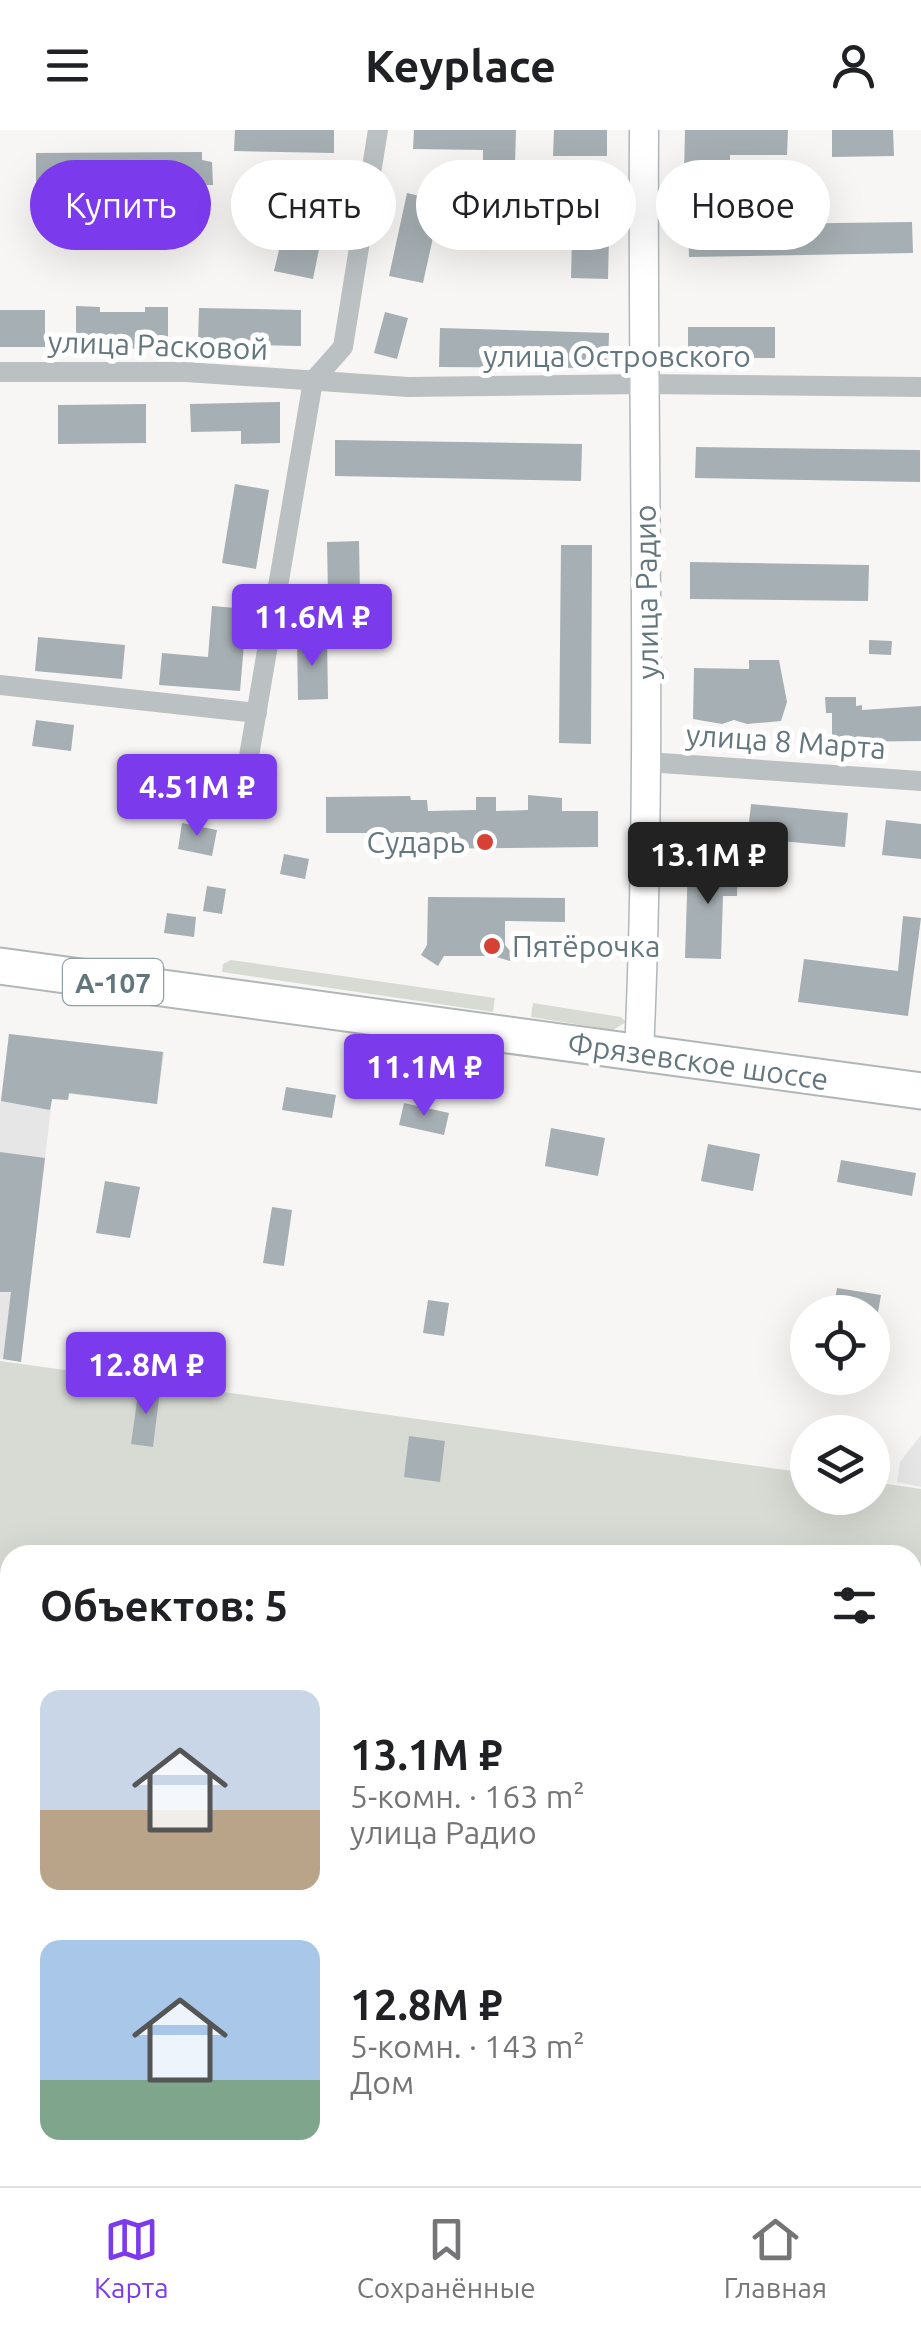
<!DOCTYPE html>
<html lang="ru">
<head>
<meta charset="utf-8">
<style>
  :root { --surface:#fff; --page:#f6f6f6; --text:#202124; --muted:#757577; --line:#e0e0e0; --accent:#7c3aed }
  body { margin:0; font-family:Ubuntu,sans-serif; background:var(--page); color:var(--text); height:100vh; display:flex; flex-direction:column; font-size:38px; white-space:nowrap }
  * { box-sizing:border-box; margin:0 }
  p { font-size:32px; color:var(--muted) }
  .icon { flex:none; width:55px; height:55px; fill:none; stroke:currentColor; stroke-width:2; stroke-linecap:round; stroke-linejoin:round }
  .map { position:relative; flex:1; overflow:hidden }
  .panel { position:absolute; left:0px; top:1415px; width:922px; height:642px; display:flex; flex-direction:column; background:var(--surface); border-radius:30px 30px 0 0; box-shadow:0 10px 40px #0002 }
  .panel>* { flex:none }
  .banner { position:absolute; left:30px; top:30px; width:862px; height:90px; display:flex; gap:20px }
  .fabs { position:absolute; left:790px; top:1165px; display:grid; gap:20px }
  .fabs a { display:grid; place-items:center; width:100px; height:100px; border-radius:50%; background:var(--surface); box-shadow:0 10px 40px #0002; font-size:50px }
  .price { position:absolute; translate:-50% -85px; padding:0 22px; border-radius:10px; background:var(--accent); color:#fff; font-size:32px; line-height:65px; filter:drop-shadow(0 2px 5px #0008) }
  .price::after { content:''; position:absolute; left:50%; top:60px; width:30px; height:22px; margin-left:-15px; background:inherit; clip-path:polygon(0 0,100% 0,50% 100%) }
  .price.on { background:#222; color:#fff }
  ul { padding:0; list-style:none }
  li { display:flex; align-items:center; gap:30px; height:250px; padding:0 40px }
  li span { display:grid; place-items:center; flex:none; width:280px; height:200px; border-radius:20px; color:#555 }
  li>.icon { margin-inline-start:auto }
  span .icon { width:120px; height:120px; fill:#fffc; stroke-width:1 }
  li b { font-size:42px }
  h2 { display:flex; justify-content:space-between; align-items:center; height:120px; padding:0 40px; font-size:42px }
  .chip { padding:0 35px; border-radius:45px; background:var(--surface); box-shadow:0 10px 40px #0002; font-size:35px; line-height:90px }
  .chip.on { background:var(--accent); color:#fff }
  header { display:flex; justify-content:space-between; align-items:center; height:130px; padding:0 40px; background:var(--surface); font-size:45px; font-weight:700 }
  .menu { display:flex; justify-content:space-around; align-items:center; height:140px; border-top:2px solid var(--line); background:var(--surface); font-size:28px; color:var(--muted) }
  .menu a { display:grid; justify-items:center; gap:5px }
  .menu .on { color:var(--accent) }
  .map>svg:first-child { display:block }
  .built { fill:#e5e6e5 }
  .green { fill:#d8dbd4 }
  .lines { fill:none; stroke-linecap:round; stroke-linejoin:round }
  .stream { stroke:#b3c3c3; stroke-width:5 }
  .building { fill:#a6afb3 }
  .secondary-casing { stroke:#b0b7ba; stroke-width:31 }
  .highway-casing { stroke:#b1b6b8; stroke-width:39 }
  .street { stroke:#bbc1c3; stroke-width:20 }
  .secondary { stroke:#fff; stroke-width:28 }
  .highway { stroke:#fff; stroke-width:35 }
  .poi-dot { fill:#d64035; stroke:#fff; stroke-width:4 }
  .labels { text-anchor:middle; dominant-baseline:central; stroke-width:10; stroke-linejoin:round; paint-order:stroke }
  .shield { fill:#fff; stroke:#929fa4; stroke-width:2.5 }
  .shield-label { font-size:28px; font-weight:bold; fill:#64767d }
  .street-label { font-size:30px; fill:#64767d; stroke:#fff }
  .poi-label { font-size:30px; fill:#64767d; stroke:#fff; text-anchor:end }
</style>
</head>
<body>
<header><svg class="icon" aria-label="menu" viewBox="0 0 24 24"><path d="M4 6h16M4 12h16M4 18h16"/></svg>Keyplace<svg class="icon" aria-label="person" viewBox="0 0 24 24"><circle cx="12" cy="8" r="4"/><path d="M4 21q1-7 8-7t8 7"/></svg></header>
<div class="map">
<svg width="921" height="2056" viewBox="0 0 921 2056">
  <rect width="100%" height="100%" fill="#f7f6f4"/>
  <path class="built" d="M9 904 164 922 157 974 69 964 68 970 52 969 21 1232 0 1229V975Z
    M921 1305V1357L897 1352 900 1332Z
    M0 1558 10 1560V1740L0 1735Z"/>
  <path class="green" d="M231 830 495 868 493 882 222 842 223 834Z
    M533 873 621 887 626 892 613 900 531 887Z
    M0 1231 807 1343 808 1368H872L873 1352 921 1359V2056H0V1735L10 1740V2048H912V1425H10V1560L0 1558Z"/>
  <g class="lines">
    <path class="stream" d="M912 1519 921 1520"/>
  </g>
  <path class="building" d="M235 0H334V23L234 21Z
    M414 0H516L515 34 483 33V20L413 19Z
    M554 0H607V26H553Z
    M685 0H788L787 25H730V44H726L725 50H692V44H684Z
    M832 0H893L894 26 832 27Z
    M202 22V30L212 32 213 55 36 57V23Z
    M292 48 332 56 313 149 274 141 290 74 286 73Z
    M407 63 441 71 423 153 389 146Z
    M573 66 610 67 608 149 571 148Z
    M912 92 913 123 689 127 688 95Z
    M76 176 100 177V182H145V177H168V219L76 218Z
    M199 178 301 180V216L198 214Z
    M0 180H45V217H0Z
    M385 182 408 188 397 229 374 223Z
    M688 197H775V228H688Z
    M440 198 609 203 608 238 439 237Z
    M280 272V313L241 314V301L191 302 190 274Z
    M146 274V313L58 314V275Z
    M335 310 582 314 581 351 335 346Z
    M696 317 920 320V352L695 348Z
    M235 354 269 360 256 439 222 433Z
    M359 411 360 466H328L327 412Z
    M561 415H592L591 614 559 613Z
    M690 432 869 435 868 471 690 469Z
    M212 476 247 479 240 561 159 555 162 523 208 527Z
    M38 507 125 515 122 549 35 541Z
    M297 508H327L328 569 298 570Z
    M869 510 892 511 891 525 869 524Z
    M749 530H779L787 572 781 591 747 594 734 590 722 594 693 589 694 538 749 539Z
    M825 567H856V576L862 575V580L921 576V611L832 612V583H826Z
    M36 590 74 595 71 621 32 616Z
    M528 665 562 668V681H598V717L397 719V703H326V667L410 666 411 670H427L428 681 476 680V667H496V681L528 680Z
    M751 674 848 683 845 717 781 711 780 723 746 720Z
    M886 690 921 694V729L882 725Z
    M182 693 217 700 212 726 178 719Z
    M284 724 309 729 305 749 280 744Z
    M688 733 738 734 737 766H723L721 829 685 828Z
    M207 756 226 759 222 784 203 781Z
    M428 767 565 768V792L505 791V815L512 823 510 831 493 826H444L438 836 421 825 427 815Z
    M167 783 196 787 194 807 164 803Z
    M903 786 921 788 908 886 798 872 804 829 898 841Z
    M9 904 163 922 157 974 69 963 68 970 52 969 50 980 1 971Z
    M286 957 336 965 332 988 282 980Z
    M404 973 449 983 444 1005 399 995Z
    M551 998 605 1008 598 1046 545 1036Z
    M708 1014 760 1024 753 1061 701 1051Z
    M0 1022 45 1028 21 1232 3 1229 11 1162H0Z
    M841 1030 916 1043 912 1066 837 1052Z
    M105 1051 140 1057 130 1108 96 1103Z
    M272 1077 292 1080 284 1136 263 1133Z
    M837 1158 881 1165 878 1182H833Z
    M428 1170 449 1173 444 1206 423 1203Z
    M139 1257 160 1260 153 1317 131 1314Z
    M409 1306 445 1311 440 1352 404 1347Z"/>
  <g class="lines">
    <g class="secondary-casing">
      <path id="secondary" d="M639 923C653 616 642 308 644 0"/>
    </g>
    <g class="highway-casing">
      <path id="highway" d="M0 836 921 961"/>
    </g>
    <path class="street" d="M0 242H186L408 257 643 254 921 257
      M0 555 257 583
      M647 632 921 651
      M246 644 313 251 343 217 378 0"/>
    <use href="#secondary" class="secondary"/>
    <use href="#highway" class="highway"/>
  </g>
  <g class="poi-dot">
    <circle cx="485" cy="712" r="10"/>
    <circle cx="492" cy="816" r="10"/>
  </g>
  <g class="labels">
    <rect class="shield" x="63" y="829" width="100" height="46" rx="8"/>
    <g class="shield-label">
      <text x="113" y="852">А-107</text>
    </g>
    <g class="street-label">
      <text transform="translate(158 215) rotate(2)">улица Расковой</text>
      <text x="617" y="226">улица Островского</text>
      <text transform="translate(646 462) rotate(-91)">улица Радио</text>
      <text transform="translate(786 611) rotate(4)">улица 8 Марта</text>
      <text transform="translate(698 931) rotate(8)">Фрязевское шоссе</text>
    </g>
    <g class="poi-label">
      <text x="465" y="712">Сударь</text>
      <text x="512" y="816" text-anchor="start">Пятёрочка</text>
    </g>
  </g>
</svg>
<div class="fabs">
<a><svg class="icon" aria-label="locate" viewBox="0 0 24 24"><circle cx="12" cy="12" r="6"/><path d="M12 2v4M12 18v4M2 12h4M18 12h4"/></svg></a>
<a><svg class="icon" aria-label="layers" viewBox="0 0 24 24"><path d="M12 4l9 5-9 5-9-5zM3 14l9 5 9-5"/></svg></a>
</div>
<b class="price" style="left:312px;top:539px">11.6M ₽</b>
<b class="price" style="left:197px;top:709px">4.51M ₽</b>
<b class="price on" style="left:708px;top:777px">13.1M ₽</b>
<b class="price" style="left:424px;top:989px">11.1M ₽</b>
<b class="price" style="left:146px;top:1287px">12.8M ₽</b>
<div class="banner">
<a class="chip on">Купить</a>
<a class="chip">Снять</a>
<a class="chip">Фильтры</a>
<a class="chip">Новое</a>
</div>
<section class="panel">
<h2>Объектов: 5<svg class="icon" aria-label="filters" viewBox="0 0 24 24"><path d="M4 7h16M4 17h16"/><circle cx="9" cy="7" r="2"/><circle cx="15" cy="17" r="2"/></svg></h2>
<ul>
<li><span style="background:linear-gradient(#c9d6e8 60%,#b9a48a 0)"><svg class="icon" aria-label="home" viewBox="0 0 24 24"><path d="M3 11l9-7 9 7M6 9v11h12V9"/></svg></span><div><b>13.1M ₽</b><p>5-комн. · 163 m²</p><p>улица Радио</p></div></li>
<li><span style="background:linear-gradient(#a9c7e8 70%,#7fa58c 0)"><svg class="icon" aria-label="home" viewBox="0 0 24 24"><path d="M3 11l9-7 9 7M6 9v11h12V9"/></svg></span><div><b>12.8M ₽</b><p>5-комн. · 143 m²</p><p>Дом</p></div></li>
</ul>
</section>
</div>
<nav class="menu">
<a class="on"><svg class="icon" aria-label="map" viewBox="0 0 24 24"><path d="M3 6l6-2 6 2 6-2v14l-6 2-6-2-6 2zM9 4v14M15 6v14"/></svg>Карта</a>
<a><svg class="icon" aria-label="saved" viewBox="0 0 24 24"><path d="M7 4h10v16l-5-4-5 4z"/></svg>Сохранённые</a>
<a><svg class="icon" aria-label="home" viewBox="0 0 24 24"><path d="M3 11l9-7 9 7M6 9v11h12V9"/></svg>Главная</a>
</nav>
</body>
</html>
